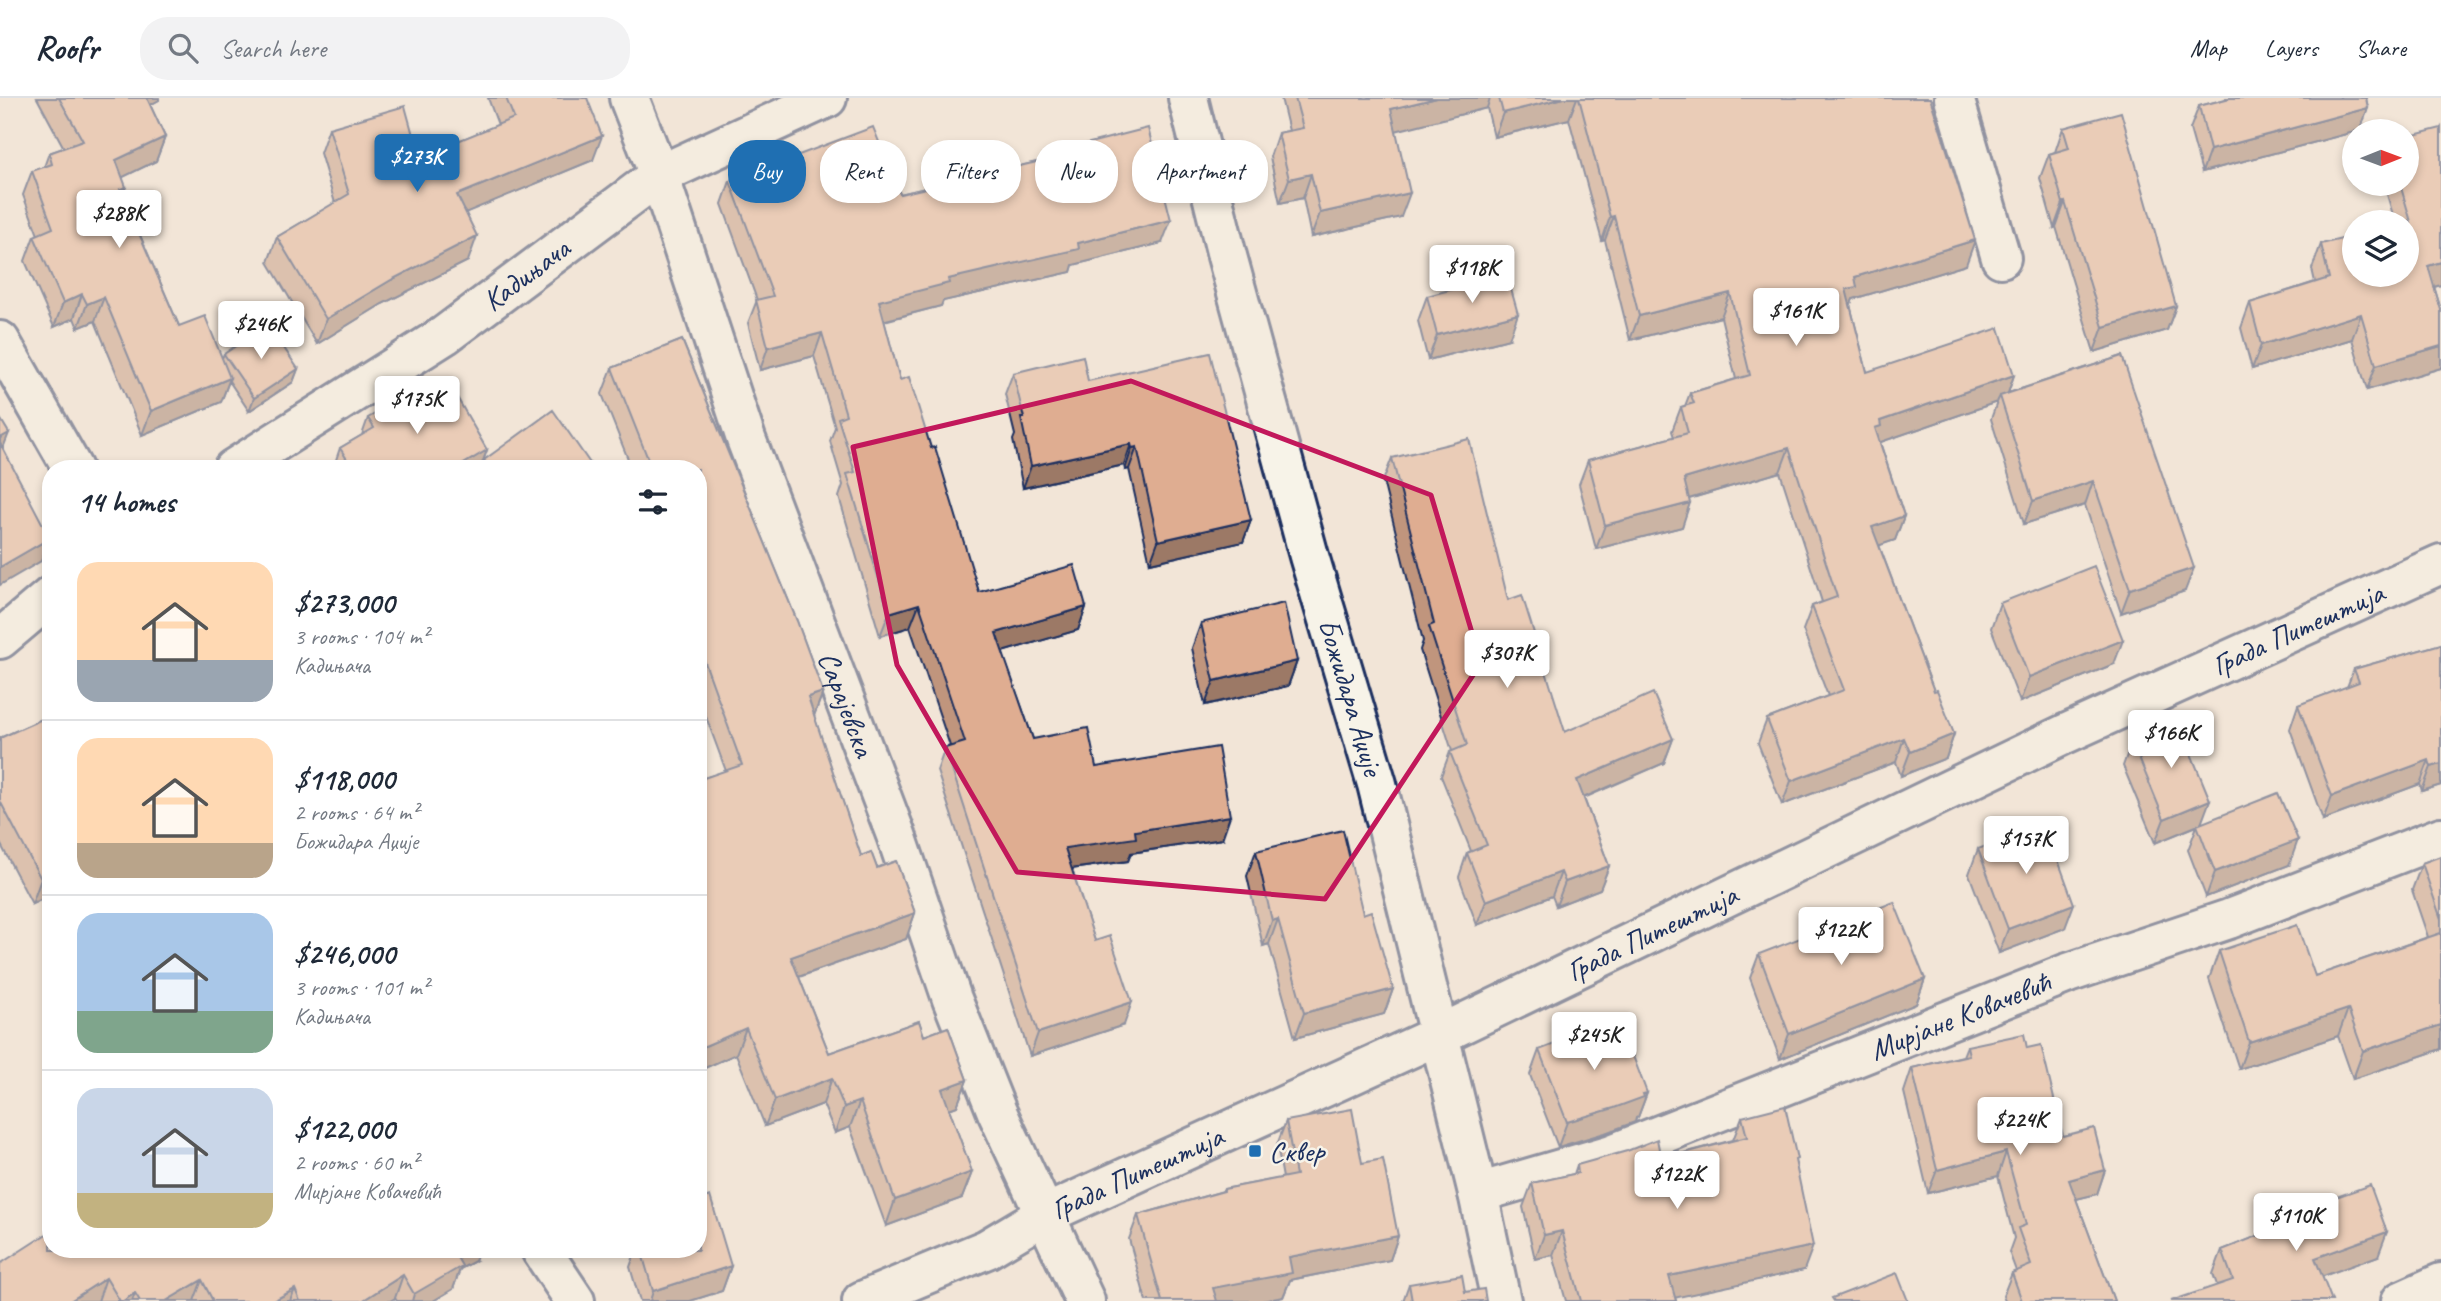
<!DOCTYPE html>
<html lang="en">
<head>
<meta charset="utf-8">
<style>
  :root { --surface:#fff; --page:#f2f2f3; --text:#1f2937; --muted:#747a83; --line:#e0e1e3; --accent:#1f6fb2 }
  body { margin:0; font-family:Caveat,sans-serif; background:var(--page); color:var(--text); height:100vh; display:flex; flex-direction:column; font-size:26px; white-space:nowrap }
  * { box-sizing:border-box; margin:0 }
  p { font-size:23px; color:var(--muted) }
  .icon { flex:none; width:38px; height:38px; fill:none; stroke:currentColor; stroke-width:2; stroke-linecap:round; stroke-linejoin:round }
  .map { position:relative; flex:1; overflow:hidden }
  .sheet { position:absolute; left:42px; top:362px; width:665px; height:798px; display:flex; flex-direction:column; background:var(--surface); border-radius:28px; box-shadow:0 4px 10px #0003 }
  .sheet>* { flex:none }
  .hud { position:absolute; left:728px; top:42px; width:665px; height:63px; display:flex; gap:14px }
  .needle { width:46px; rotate:89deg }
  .controls { position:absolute; left:2342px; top:21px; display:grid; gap:14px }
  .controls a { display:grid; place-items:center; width:77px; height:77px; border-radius:50%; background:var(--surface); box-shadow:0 4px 10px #0003; font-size:35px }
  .price { position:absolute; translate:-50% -60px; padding:0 16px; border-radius:7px; background:#fff; color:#222; font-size:23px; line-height:46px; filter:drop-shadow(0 2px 4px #0008) }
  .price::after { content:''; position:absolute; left:50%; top:42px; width:21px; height:16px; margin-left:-10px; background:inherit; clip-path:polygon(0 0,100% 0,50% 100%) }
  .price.on { background:var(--accent); color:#fff }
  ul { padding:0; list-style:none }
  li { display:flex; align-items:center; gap:21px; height:175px; padding:0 35px }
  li+li { border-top:2px solid var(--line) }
  li span { display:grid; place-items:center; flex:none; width:196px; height:140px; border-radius:21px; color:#555 }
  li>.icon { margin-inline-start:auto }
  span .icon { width:84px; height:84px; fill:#fffc; stroke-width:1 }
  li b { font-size:30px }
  h2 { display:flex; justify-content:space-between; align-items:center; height:84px; padding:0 35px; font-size:30px }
  .pill { padding:0 24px; border-radius:28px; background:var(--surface); box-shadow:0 4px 10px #0003; font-size:24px; line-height:63px }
  .pill.on { background:var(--accent); color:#fff }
  header { display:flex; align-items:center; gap:42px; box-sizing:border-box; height:98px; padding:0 35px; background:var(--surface); border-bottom:2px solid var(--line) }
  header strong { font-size:33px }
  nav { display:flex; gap:38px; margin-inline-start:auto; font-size:24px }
  .search { width:490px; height:63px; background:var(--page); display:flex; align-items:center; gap:18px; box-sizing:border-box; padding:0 24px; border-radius:28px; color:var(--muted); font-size:26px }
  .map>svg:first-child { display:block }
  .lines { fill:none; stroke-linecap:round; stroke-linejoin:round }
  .minor-casing { stroke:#1b2f5e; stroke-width:44 }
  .minor { stroke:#f7f3e8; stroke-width:38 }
  .wall { fill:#c0957d; stroke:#1b2f5e; stroke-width:2 }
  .shaded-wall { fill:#9c7966; stroke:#1b2f5e; stroke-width:2 }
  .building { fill:#dfad91; stroke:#1b2f5e; stroke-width:2 }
  .marked { fill:none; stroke:#c2185b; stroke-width:5; stroke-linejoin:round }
  .poi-dot { fill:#1f6fb2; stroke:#f7f3e8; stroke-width:2.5 }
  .labels { text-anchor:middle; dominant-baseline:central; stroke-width:5; stroke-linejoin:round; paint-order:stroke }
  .street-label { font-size:30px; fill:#1b2f5e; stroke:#f7f3e8 }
  .poi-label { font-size:30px; fill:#1b2f5e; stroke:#f7f3e8; text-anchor:start }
</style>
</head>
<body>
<header>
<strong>Roofr</strong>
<div class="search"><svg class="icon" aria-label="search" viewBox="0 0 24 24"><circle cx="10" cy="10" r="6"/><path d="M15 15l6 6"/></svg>Search here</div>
<nav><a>Map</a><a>Layers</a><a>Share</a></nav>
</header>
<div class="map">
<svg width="2441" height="1203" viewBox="0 0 2441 1203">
  <rect width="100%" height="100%" fill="#f2e5d7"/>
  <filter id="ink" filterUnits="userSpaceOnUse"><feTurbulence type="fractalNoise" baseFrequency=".0143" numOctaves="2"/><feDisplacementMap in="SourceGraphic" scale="14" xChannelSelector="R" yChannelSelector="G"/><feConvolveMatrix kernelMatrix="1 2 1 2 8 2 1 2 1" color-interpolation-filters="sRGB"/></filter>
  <g filter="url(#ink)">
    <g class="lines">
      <g class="minor-casing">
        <g id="minor">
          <path id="s1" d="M629 0 659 77 746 341 896 737 952 901 997 1014 1085 1203"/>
          <path id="s2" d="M1188 0 1227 158 1309 458 1377 686 1478 1095 1501 1203"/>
          <path d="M1954 0 2001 160"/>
          <path d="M0 243 73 371"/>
          <path id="s3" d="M233 371 445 237 659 77 827 0"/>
          <path d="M0 541 51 498"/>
          <path id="s4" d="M1478 1095 1612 1056 2068 875 2229 821 2441 739"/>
          <path d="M541 1152 575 1203"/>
          <path id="s5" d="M862 1203 987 1151 1044 1117 1439 937 2065 636 2441 466"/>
          <path d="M2401 1203 2441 1185"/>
        </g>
      </g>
      <use href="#minor" class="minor"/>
    </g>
    <path class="wall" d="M37 0H159V2L150 7 165 39 156 63 122 79 123 98 179 228 222 260 224 256 298 271 293 284 249 313 229 283 221 304 142 337 95 223 78 230 74 220 54 229 25 163 34 138 38 137 23 97 32 73 44 69 49 55 64 50Z
      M488 0H587L593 62 466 114 468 163 382 206 317 246 268 164 277 139 335 105 320 55 329 30 419 59 498 27Z
      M1281 0H1930L1966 167 1853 201 1850 207 1867 274 2014 277 2008 295 2122 258 2185 493 2121 515 2085 407 2024 426 1991 321 1997 304 1880 344 1904 418 1895 442 1879 447 1934 593 1954 636 1946 660 1901 678 1896 664 1782 707 1758 645 1767 621 1828 598 1803 532 1812 508 1822 504 1780 374 1689 401 1682 429 1596 451 1579 386 1588 362 1674 339 1672 333 1681 309 1685 308 1690 295 1736 281 1721 219 1630 242 1605 142 1602 143 1569 21 1494 39 1487 10 1396 32 1401 119 1311 139 1303 100 1280 105 1270 59 1278 35 1289 33Z
      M2226 0H2366L2368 10 2360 33H2354V34L2202 74 2190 31 2199 8 2226 1Z
      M2063 30 2176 208 2167 232 2094 254 2056 129 2054 130 2040 80 2049 56 2055 54Z
      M2441 30V187L2434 189 2441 212V270L2367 292 2352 241 2252 271 2241 230 2250 205 2315 184 2312 171 2321 146 2406 177V124H2395L2384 86H2406Z
      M1078 48 1162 145 1073 167 1071 174 943 203 941 208 884 223 900 282 931 350 979 494 1086 509 1078 532 1002 554 1033 641 1096 669 1222 741 1131 755 1128 763 1071 771 1095 843 1124 927 1030 958 937 673 945 650 950 648 910 529 880 538 839 399 843 387 830 343 835 329 814 258 760 272 748 225 757 202 722 106 730 83 900 96 1075 55Z
      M1427 198 1509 241 1428 262 1418 223Z
      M682 242 797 523 823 594 814 618 861 758 871 754 877 770 896 763 915 815 906 841 799 879 829 955 919 923 924 938 948 929 967 982 957 1008 949 1011 972 1074 962 1100 886 1128 850 1029 835 1035 823 1006 765 1028 736 956 698 973V682L726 673 698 597V371H632L602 296 612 270Z
      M1013 275 1088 283 1251 422 1243 444 1150 465 1129 371 1125 372 1124 367 1023 390 1013 342 1015 337 1005 296Z
      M417 306 487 352 480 371H333L340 350 362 337 368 320Z
      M1392 360 1508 502 1565 634 1673 641 1664 665 1584 700 1609 768 1600 791 1556 808 1552 798 1477 827 1459 779 1467 755 1471 753 1441 678 1450 654 1452 653 1420 552 1423 543 1383 383Z
      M484 362 594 371H481Z
      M2000 505 2114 566 2020 604 1991 530Z
      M1201 525 1297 563 1288 588 1205 607 1192 550Z
      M2441 546V687L2422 693 2420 686 2323 722 2290 631 2298 607 2347 589 2354 571Z
      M51 617V797L32 806 0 745V640Z
      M2132 643 2201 725 2289 767 2206 799 2188 752 2197 728 2155 745 2123 668Z
      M1978 751 2065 830 1999 855 1969 776Z
      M1256 753 1363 816 1393 891 1384 916 1295 940 1269 846 1263 848 1247 778Z
      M2441 758V951L2353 981 2338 938 2239 971 2209 881 2219 853 2315 878 2428 839 2412 792 2422 765Z
      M1759 856 1925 881 1916 906 1780 961 1750 880Z
      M1967 948 2027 950 2063 1038 2105 1072 2097 1096 2076 1101 2114 1203H2005L2003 1198 2012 1175 2016 1173 2009 1154 2014 1140 1998 1078 1928 1095 1904 994 1912 970 1963 958Z
      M1539 952 1647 995 1638 1019 1636 1020 1635 1024 1605 1035 1558 1049 1530 977Z
      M1742 1019 1796 1066 1804 1172 1675 1199 1676 1203H1566L1553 1157 1535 1161 1523 1109 1532 1085 1574 1076 1577 1067 1661 1061 1733 1042Z
      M1286 1023 1362 1065 1398 1138 1390 1162 1290 1182 1283 1199 1262 1203H1146L1129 1141 1138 1117 1223 1093 1224 1091 1283 1080 1277 1047Z
      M2308 1109 2378 1158 2322 1178 2217 1187 2213 1176 2222 1152 2304 1120Z
      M51 1152 475 1163 460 1171 453 1191 433 1203H397L395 1200 390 1203H0Z
      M636 1152H698L731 1168 722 1193 690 1203H640L630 1169Z
      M1409 1186 1465 1194 1486 1203H1403Z"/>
    <path class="shaded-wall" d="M139 0H159V2L134 16Z
      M1437 0H1490L1487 10 1383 36 1391 11Z
      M1564 0H1577L1569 21 1494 39 1503 15Z
      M2368 10 2360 33H2354V34L2202 74 2210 52Z
      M602 38 593 62 448 122 457 97Z
      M165 39 156 63 107 87 116 62Z
      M1311 76 1303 100 1280 105 1289 81Z
      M126 89 117 113 120 91Z
      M1410 95 1401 119 1311 139 1320 115Z
      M2065 104 2056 129 2054 130 2063 105Z
      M1614 118 1605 142 1602 143 1610 119Z
      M1171 122 1162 145 1073 167 1071 174 943 203 941 208 870 226 879 203 948 181 1078 145Z
      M477 138 468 163 382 206 317 246 326 221 391 182Z
      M1975 142 1966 167 1853 201 1848 213 1846 191 1855 179Z
      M2441 164V187L2419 193 2428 168Z
      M1730 195 1721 219 1630 242 1639 218Z
      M82 196 74 220 54 229 63 205Z
      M104 199 95 223 78 230 87 206Z
      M2176 208 2167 232 2094 254 2103 229Z
      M1518 216 1509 241 1428 262 1437 237Z
      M2361 216 2352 241 2252 271 2261 247Z
      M822 235 814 258 760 272 768 249Z
      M2441 248V270L2367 292 2376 267Z
      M298 271 293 284 249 313 254 300Z
      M2014 277 2006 301 2000 298 1997 304 1875 346V330L1880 323Z
      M230 280 221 304 142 337 151 313Z
      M9 335 0 358V359V340Z
      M1131 346 1124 367 1023 390 1031 368Z
      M1137 349 1129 371 1125 372 1132 350Z
      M1789 350 1780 374 1675 405 1684 381Z
      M487 352 480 371H455Z
      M2093 383 2085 407 2024 426 2033 403Z
      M1690 405 1682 429 1596 451 1605 427Z
      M1904 418 1895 442 1863 453 1872 429Z
      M1251 422 1243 444 1150 465 1158 443Z
      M50 440 41 463 0 487V469Z
      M2194 470 2185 493 2121 515 2130 491Z
      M919 506 910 529 880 538 889 515Z
      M1086 509 1078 532 988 558 996 535Z
      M2123 542 2114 566 2020 604 2029 579Z
      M1297 563 1288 588 1205 607 1214 583Z
      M823 594 813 620 808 599Z
      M1954 636 1946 660 1901 678 1910 654Z
      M1904 640 1896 664 1782 707 1791 683Z
      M1673 641 1664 665 1569 706 1577 682Z
      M2429 662 2420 686 2323 722 2332 698Z
      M2441 666V687L2422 693 2431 669Z
      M2210 702 2201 726 2155 745 2164 721Z
      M1230 718 1222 741 1131 755 1128 763 1056 773 1065 750 1135 733Z
      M2298 742 2289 767 2206 799 2215 774Z
      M1609 768 1600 791 1556 808 1565 784Z
      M1561 774 1552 798 1477 827 1486 803Z
      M51 776V797L32 806 41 781Z
      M2074 806 2065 830 1999 855 2008 831Z
      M915 815 906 841 781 885 791 859Z
      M1278 821 1269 846 1263 848 1272 823Z
      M1925 881 1916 906 1780 961 1789 936Z
      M1393 891 1384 916 1295 940 1304 915Z
      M1132 904 1124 927 1030 958 1038 935Z
      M2348 911 2338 938 2239 971 2249 944Z
      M2441 927V951L2353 981 2363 953Z
      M746 930 736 956 698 973V951Z
      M832 980 823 1006 765 1028 775 1002Z
      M967 982 957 1008 933 1017 942 991Z
      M1647 995 1638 1019 1636 1020 1635 1024 1605 1035 1558 1049 1567 1024Z
      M860 1003 850 1029 835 1035 844 1009Z
      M2006 1054 1998 1078 1928 1095 1937 1072Z
      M2105 1072 2097 1096 2060 1105 2069 1082Z
      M972 1074 962 1100 886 1128 895 1102Z
      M1562 1133 1553 1157 1535 1161 1544 1137Z
      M2387 1134 2378 1158 2307 1184 2315 1160Z
      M1398 1138 1390 1162 1290 1182 1283 1199 1262 1203H1209L1213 1190 1289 1159Z
      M1813 1148 1804 1172 1660 1203 1669 1178Z
      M463 1152H479L475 1163 460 1171 453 1191 433 1203H412L414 1196 455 1156Z
      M731 1168 722 1193 690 1203H650L653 1193Z
      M403 1177 395 1200 390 1203H362Z
      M106 1180 98 1203H70Z
      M202 1182 194 1203H166Z
      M295 1191 290 1203H273Z
      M135 1195 132 1203H123Z"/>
    <path class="building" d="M59 0H147L165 39 116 62 126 89 120 91 179 228 205 218 230 280 151 313 104 199 87 206 82 196 63 205 34 138 53 130 32 73 52 66 49 55 83 43Z
      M506 0H587L602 38 457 97 477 138 391 182 326 221 277 139 349 96 329 30 405 8 419 59 514 20Z
      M1295 0H1437L1391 11 1410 95 1320 115 1311 76 1289 81 1278 35 1303 30Z
      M1499 0H1564L1503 15Z
      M1579 0H1930L1947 52 1975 142 1855 179 1857 189 1846 191 1867 274 1999 230 2014 277 1880 323 1881 328 1875 330 1904 418 1872 429 1934 593 1937 592 1954 636 1910 654 1904 640 1791 683 1767 621 1844 592 1812 508 1837 499 1789 350 1684 381 1690 405 1605 427 1588 362 1688 335 1681 309 1694 305 1690 295 1750 277 1730 195 1639 218 1614 118 1610 119Z
      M2230 0H2366L2368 10 2210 52 2199 8Z
      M2121 14 2176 208 2103 229 2065 104 2063 105 2049 56 2069 50 2063 30Z
      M873 29 900 96 1080 54 1078 48 1148 30 1171 122 1078 145 1079 151 948 181 949 185 879 203 900 282 909 279 931 350 935 349 979 494 1074 467 1086 509 996 535 1033 641 1088 630 1096 669 1218 649 1230 718 1135 733 1136 740 1065 750 1095 843 1110 838 1132 904 1038 935 945 650 965 644 919 506 889 515 847 376 855 374 838 320 846 317 822 235 768 249 756 202 773 198 730 83Z
      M2441 30V164L2428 168 2441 212V248L2376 267 2361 216 2261 247 2250 205 2329 180 2321 146 2354 138V177H2406V126L2411 124 2400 86H2406V39Z
      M1507 177 1518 216 1437 237 1427 198Z
      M268 226 298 271 254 300 224 256Z
      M682 242 797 523 823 594 808 599 861 758 871 754 877 770 896 763 915 815 791 859 829 955 919 923 924 938 948 929 967 982 942 991 972 1074 895 1102 860 1003 844 1009 832 980 775 1002 746 930 698 951V885L705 882 698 864V682L742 667 698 545V502L703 500 698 489V371H652L612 270Z
      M1210 255 1251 422 1158 443 1137 349 1132 350 1131 346 1031 368 1021 320H1024L1013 275 1083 258 1088 283Z
      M2122 258 2194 470 2130 491 2093 383 2033 403 2000 298Z
      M450 287 487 352 455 371H353L340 350 374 330 368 320 410 295 417 306Z
      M553 312 594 371H491L484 362Z
      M0 320 9 335 0 340Z
      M1469 341 1508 502 1522 497 1565 634 1653 595 1673 641 1577 682 1609 768 1565 784 1561 774 1486 803 1467 755 1487 747 1450 654 1467 647 1429 528 1434 526 1392 360Z
      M0 345 50 440 0 469Z
      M2094 468 2123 542 2029 579 2000 505Z
      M1284 505 1297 563 1214 583 1201 525Z
      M2441 546V666L2431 669 2429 662 2332 698 2298 607 2359 584 2354 571Z
      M51 617V776L41 781 0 703V640Z
      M2178 624 2210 702 2164 721 2132 643Z
      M2278 695 2298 742 2215 774 2197 727Z
      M2045 726 2074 806 2008 831 1978 751Z
      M1343 732 1363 816 1371 813 1393 891 1304 915 1278 821 1272 823 1256 753Z
      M2441 758V821L2422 765Z
      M1894 804 1925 881 1789 936 1759 856Z
      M2297 827 2315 878 2441 835V927L2363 953 2348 911 2249 944 2219 853Z
      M1619 921 1647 995 1643 996 1644 999 1614 1010 1567 1024 1539 952Z
      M2024 936 2027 950 2041 947 2063 1038 2094 1030 2105 1072 2069 1082 2114 1203H2022L2012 1175 2031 1167 2018 1130 2026 1127 2006 1054 1937 1072 1912 970 1969 957 1967 948Z
      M1785 1008 1797 1061 1795 1062 1813 1148 1669 1178 1676 1203H1581L1562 1133 1544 1137 1532 1085 1578 1075 1577 1067 1627 1053 1657 1041 1661 1061 1747 1039 1742 1019Z
      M1352 1011 1362 1065 1383 1061 1398 1138 1289 1159 1292 1175 1213 1190 1217 1203H1162L1138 1117 1224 1093V1091L1296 1077 1286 1023Z
      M2370 1087 2387 1134 2315 1160 2332 1203H2171L2233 1182 2222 1152 2311 1117 2308 1109Z
      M710 1098 731 1168 653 1193 641 1152H698V1102Z
      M51 1133V1152H463L455 1156 462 1168 414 1196 403 1177 362 1203H300L295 1191 273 1203H213L202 1182 166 1203H140L135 1195 123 1203H120L106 1180 70 1203H0V1166Z
      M1897 1175 1908 1203H1834L1832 1200Z
      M1462 1177 1465 1194 1484 1191 1486 1203H1412L1409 1186Z"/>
  </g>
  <path d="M0 0H2441V1203H0ZM1131 283 1431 397 1481 565 1325 801 1017 774 897 567 853 349Z" fill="#f2e5d7" fill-opacity=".55" fill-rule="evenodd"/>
  <path class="marked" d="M1131 283 1431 397 1481 565 1325 801 1017 774 897 567 853 349Z"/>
  <rect class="poi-dot" x="1248" y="1046" width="14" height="14" rx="3.5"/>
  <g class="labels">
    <g class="street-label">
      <text stroke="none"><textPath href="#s3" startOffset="352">Кадињача</textPath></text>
      <text stroke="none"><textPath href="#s5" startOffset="1586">Града Питештија</textPath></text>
      <text stroke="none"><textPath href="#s2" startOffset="621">Божидара Аџије</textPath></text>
      <text stroke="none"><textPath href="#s1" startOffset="644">Сарајевска</textPath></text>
      <text stroke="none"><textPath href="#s5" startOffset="872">Града Питештија</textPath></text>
      <text stroke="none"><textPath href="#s4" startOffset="514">Мирјане Ковачевић</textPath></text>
      <text stroke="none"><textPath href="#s5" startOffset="304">Града Питештија</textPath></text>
    </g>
    <g class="poi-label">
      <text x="1269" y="1053">Сквер</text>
    </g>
  </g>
</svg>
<div class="controls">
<a><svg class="needle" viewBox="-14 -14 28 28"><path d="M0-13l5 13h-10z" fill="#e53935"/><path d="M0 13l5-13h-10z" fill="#747a83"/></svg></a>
<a><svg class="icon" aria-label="layers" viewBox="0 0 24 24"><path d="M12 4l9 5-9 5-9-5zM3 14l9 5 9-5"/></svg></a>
</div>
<b class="price on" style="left:417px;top:96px">$273K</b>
<b class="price" style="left:119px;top:152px">$288K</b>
<b class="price" style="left:1472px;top:207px">$118K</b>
<b class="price" style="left:1796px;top:250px">$161K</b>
<b class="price" style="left:261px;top:263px">$246K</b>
<b class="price" style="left:417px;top:338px">$175K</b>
<b class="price" style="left:1507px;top:592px">$307K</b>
<b class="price" style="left:2171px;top:672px">$166K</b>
<b class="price" style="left:2026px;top:778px">$157K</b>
<b class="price" style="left:1841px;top:869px">$122K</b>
<b class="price" style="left:1594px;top:974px">$245K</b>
<b class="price" style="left:2020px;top:1059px">$224K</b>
<b class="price" style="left:1677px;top:1113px">$122K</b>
<b class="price" style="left:2296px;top:1155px">$110K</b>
<div class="hud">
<a class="pill on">Buy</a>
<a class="pill">Rent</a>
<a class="pill">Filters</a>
<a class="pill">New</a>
<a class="pill">Apartment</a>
</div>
<section class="sheet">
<h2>14 homes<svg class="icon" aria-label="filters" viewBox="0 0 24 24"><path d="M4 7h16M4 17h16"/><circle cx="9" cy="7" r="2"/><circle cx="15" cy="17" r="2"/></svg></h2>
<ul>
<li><span style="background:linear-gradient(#ffd9b3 70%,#9aa5b1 0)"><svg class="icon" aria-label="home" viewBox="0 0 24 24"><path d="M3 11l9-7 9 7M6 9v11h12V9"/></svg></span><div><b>$273,000</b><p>3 rooms · 104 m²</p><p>Кадињача</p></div></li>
<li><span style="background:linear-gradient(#ffd9b3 75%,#b9a48a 0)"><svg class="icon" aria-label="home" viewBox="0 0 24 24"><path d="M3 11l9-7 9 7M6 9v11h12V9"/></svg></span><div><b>$118,000</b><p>2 rooms · 64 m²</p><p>Божидара Аџије</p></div></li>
<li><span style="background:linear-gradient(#a9c7e8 70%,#7fa58c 0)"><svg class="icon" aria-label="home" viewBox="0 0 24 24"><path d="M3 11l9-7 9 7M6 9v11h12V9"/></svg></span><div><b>$246,000</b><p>3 rooms · 101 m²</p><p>Кадињача</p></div></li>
<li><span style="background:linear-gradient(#c9d6e8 75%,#c2b280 0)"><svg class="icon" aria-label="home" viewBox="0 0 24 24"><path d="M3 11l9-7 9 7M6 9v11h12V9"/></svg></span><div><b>$122,000</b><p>2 rooms · 60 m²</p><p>Мирјане Ковачевић</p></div></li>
</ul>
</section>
</div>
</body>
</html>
